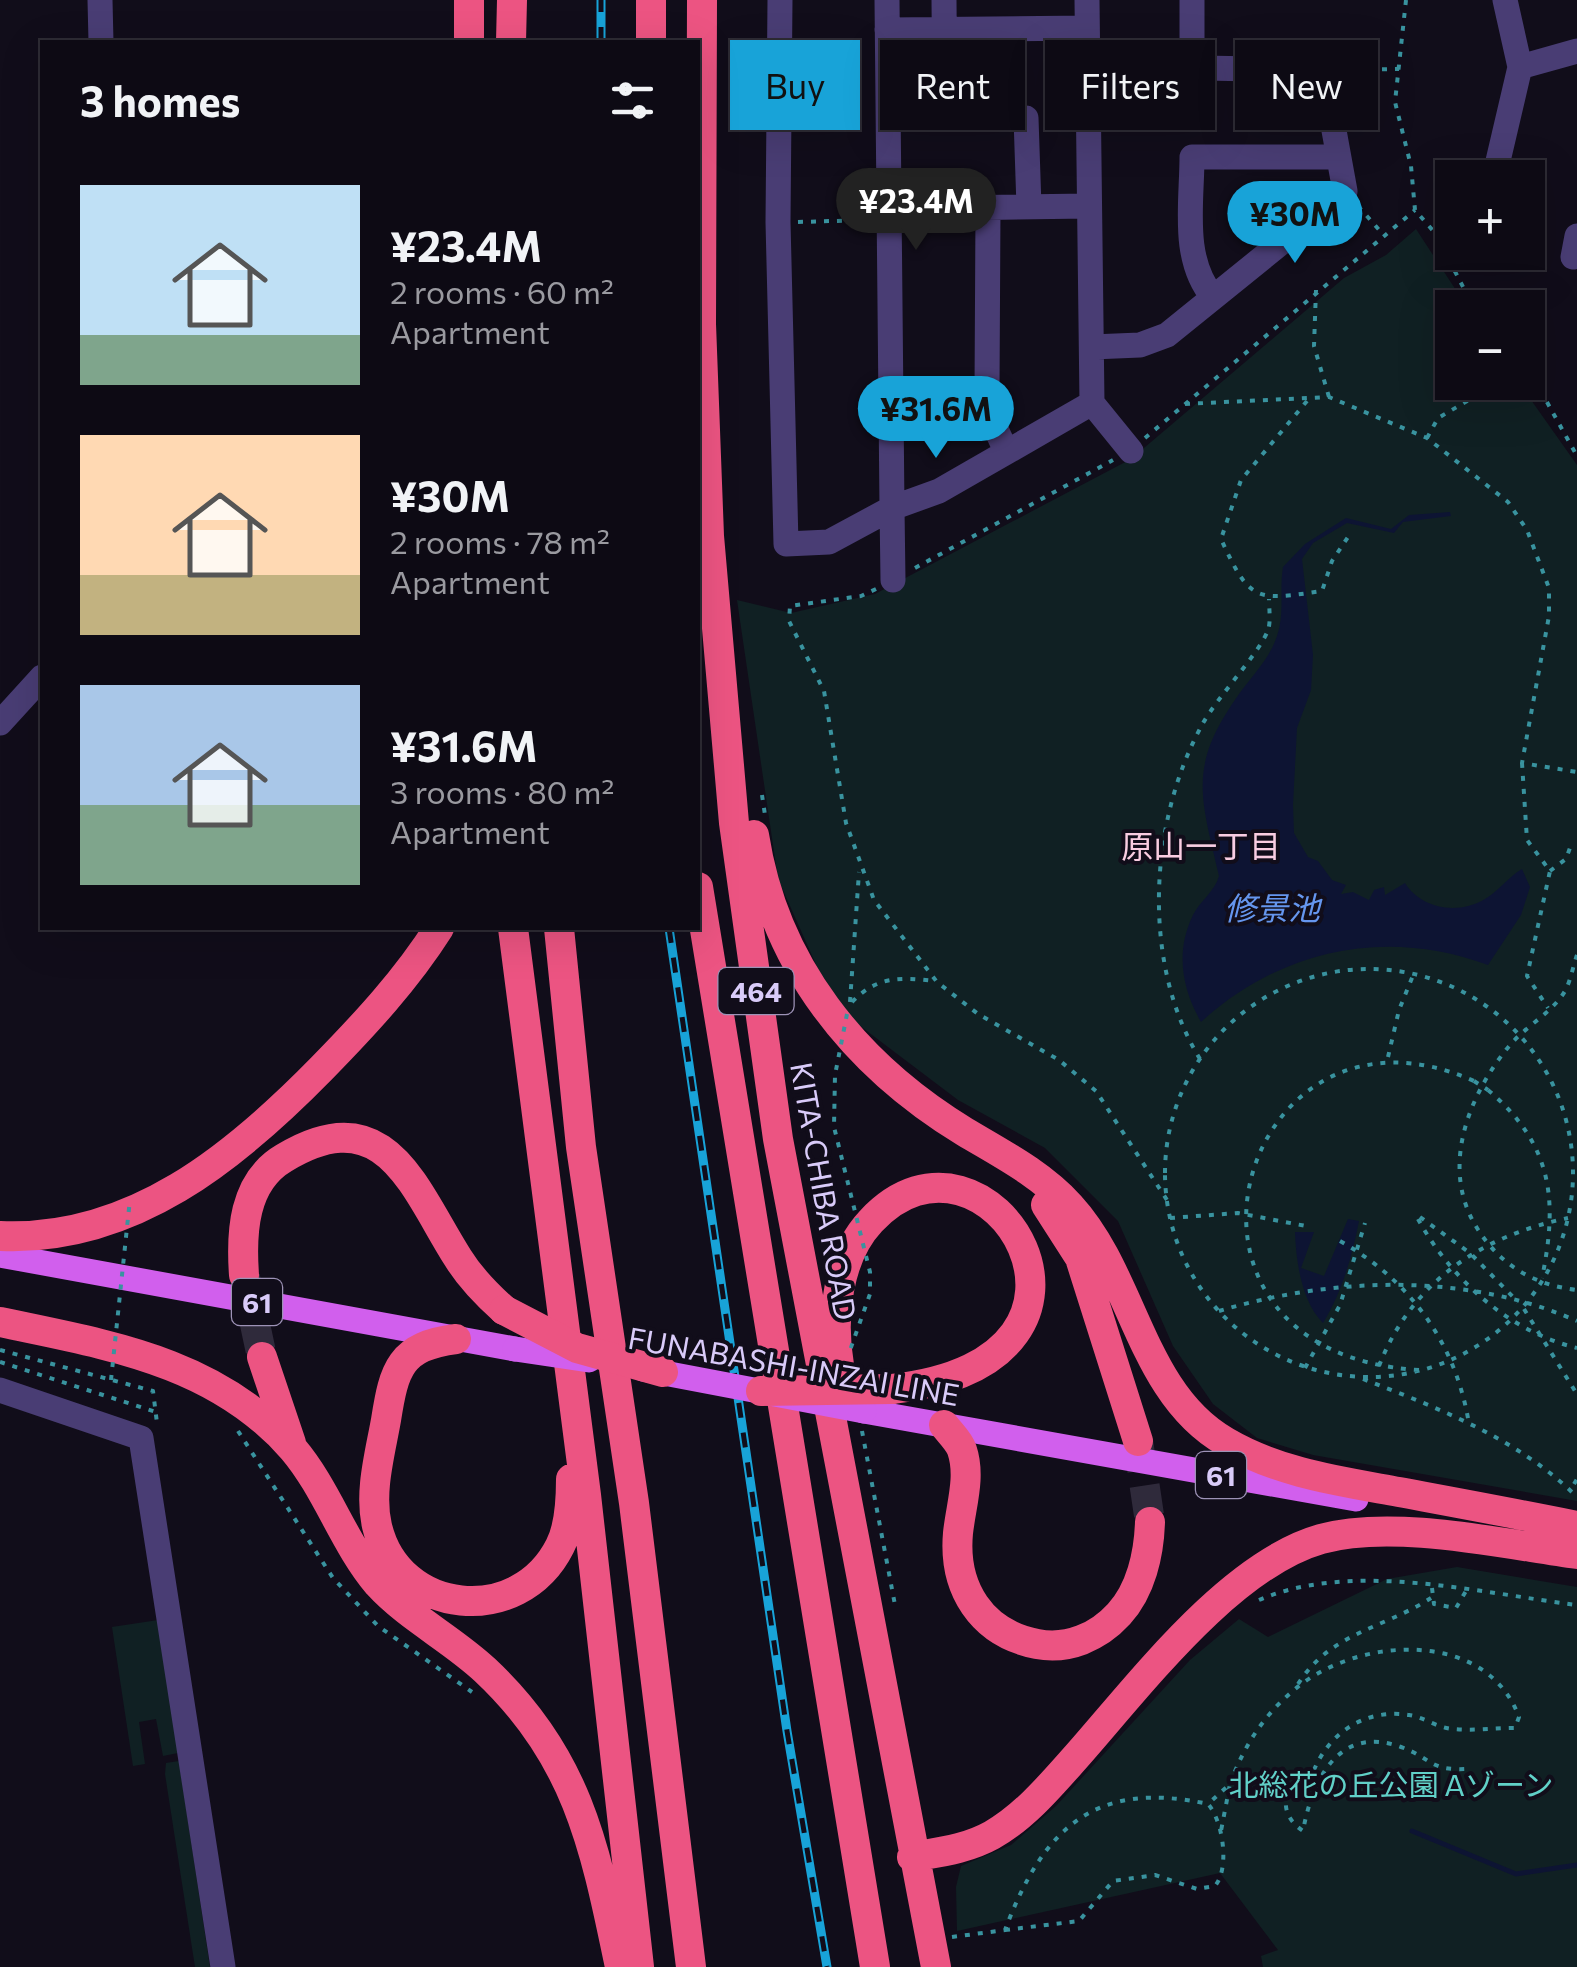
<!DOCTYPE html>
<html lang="en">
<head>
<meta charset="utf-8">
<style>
  :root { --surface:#0d0a14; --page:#1b1822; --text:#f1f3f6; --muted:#9a9aa0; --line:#2d2b34; --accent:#18a3d8 }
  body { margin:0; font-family:Commissioner,"Noto Sans JP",sans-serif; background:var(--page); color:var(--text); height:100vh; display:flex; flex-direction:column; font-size:38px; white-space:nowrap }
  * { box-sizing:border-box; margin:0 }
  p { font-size:32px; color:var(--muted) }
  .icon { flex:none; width:55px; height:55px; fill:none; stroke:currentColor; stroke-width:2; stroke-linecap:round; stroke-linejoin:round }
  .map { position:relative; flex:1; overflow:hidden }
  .panel { position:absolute; left:40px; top:40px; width:660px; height:890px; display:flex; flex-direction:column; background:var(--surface); border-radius:0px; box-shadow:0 10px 40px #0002,0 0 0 2px var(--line) }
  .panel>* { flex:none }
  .top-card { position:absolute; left:730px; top:40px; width:695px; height:90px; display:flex; gap:20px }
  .fabs { position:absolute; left:1435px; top:160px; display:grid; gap:20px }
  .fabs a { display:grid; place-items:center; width:110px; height:110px; border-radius:0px; background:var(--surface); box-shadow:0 10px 40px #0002,0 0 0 2px var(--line); font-size:50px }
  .price { position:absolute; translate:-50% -85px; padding:0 22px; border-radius:35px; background:var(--accent); color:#111; font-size:32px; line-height:65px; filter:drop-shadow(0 2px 5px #0008) }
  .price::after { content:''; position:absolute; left:50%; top:60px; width:30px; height:22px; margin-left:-15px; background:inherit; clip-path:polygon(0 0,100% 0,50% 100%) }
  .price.on { background:#222; color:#fff }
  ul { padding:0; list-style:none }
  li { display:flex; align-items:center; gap:30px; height:250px; padding:0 40px }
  li span { display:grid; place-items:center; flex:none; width:280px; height:200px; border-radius:0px; color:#555 }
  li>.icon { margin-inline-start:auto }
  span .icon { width:120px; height:120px; fill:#fffc; stroke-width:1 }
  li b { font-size:42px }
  h2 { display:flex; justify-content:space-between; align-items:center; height:120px; padding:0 40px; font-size:42px }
  .chip { padding:0 35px; border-radius:0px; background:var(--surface); box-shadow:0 10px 40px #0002,0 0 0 2px var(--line); font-size:35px; line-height:90px }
  .chip.on { background:var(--accent); color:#111 }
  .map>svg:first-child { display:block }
  .green { fill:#102023 }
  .water { fill:#0d1433 }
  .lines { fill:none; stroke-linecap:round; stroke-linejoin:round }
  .stream { stroke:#0d1433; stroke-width:5 }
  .highway-tunnel { stroke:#2f2a3b; stroke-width:30; stroke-dasharray:30 15; stroke-linecap:butt }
  .path { stroke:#39939f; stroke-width:4; stroke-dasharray:5 8; stroke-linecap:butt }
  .minor { stroke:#493d74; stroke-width:25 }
  .major { stroke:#d15fed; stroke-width:25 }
  .highway { stroke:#ec5482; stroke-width:30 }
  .rail-casing { stroke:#18a3d8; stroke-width:9 }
  .rail { stroke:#110d1a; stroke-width:5; stroke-dasharray:15; stroke-linecap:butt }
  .path-bridge { stroke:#39939f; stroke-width:4; stroke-dasharray:5 8; stroke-linecap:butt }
  .major-bridge { stroke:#d15fed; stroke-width:25 }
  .highway-bridge { stroke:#ec5482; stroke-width:30 }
  .labels { text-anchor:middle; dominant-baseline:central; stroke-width:8; stroke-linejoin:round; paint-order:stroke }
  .shield { fill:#110d1a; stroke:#9d92b6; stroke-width:2.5 }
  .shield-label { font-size:28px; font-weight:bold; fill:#d9cbf9 }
  .street-label { font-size:30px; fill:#d9cbf9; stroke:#110d1a }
  .park-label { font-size:30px; fill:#61d0c8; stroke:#110d1a }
  .neighbourhood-label { font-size:32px; fill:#f9cde1; stroke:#110d1a }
  .water-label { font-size:32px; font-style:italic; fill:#6596ee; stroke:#110d1a }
</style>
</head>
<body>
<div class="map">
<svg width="1577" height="1967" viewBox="0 0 1577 1967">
  <rect width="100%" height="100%" fill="#110d1a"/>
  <path class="green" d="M1416 229 1467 307 1452 308V382L1519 383 1577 465V1501L1313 1455 1257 1438 1213 1404 1173 1346 1118 1221 1045 1148 958 1100 851 1019 818 969 778 879 737 600 791 613 875 594 1131 459 1344 278 1386 255Z
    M1457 1567 1577 1587V1967H1263L1261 1956 1278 1950 1220 1873 957 1931 956 1887 961 1866 1011 1845 1056 1806 1190 1660 1239 1619 1268 1637 1387 1579Z
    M158 1620 178 1753 163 1756 156 1719 139 1722 145 1764 133 1766 112 1627Z
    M179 1761 210 1967H195L165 1774 166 1763Z"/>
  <path class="water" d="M1450 512 1451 516 1403 522 1394 533 1347 523 1313 543 1302 559 1313 655 1311 690 1297 728 1293 805 1294 833 1308 857 1318 861 1332 880 1346 885 1341 894 1353 892 1369 900 1374 890 1384 887 1385 895 1405 883C1419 906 1455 917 1485 899 1499 891 1508 877 1522 869L1530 887 1521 915 1488 965C1386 927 1281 949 1201 1022 1182 989 1175 952 1193 915 1200 901 1215 891 1219 876 1200 794 1188 766 1239 694 1252 676 1270 658 1277 636 1285 612 1279 591 1283 567L1305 544 1346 518 1391 529 1409 515Z
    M1348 1219 1359 1221C1352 1257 1342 1292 1323 1323 1302 1302 1296 1263 1295 1232H1314L1301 1268 1324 1276Z"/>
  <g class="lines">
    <path class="stream" d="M1412 1831 1516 1874 1577 1865"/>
    <path class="highway-tunnel" d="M245 1277 262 1357
      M1138 1441 1150 1522"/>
    <path class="path" d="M1406 0 1395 102 1411 166 1415 210 1435 233 1474 308
      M1343 70 1399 69
      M1358 206 1381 232
      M798 222 868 220
      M1316 290 1314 346 1329 397
      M1528 368 1577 456
      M1307 401 1241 480 1221 539C1250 602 1255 601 1322 591L1332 561 1350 534
      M1185 404 1329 397 1427 438 1508 502 1527 530 1549 588V616L1522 763 1577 772
      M1145 438 1415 210
      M1427 438 1438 418 1500 382
      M915 568 1113 460
      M876 589 861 596 790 606 789 621 824 691 846 823 874 900 937 982 978 1014 1059 1060 1096 1091 1167 1200
      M1522 763 1527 840 1550 871 1527 976 1548 1008
      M762 795 765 815
      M1550 871 1566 859 1571 845
      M1577 955C1573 966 1571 980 1565 991 1553 1012 1526 1026 1510 1045 1469 1094 1439 1168 1477 1228 1500 1265 1534 1285 1577 1290
      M1165 1173a204 204 0 1 1 408 0a204 204 0 1 1-408 0Z
      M850 1002 859 872
      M852 1002C877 976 900 977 934 981
      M1388 1057 1399 1010 1414 973
      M1200 1059C1141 964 1149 821 1202 725 1217 697 1259 654 1268 630 1271 622 1269 608 1269 599
      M1488 1090C1553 1145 1558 1200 1542 1278
      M1420 1217 1470 1253 1518 1302
      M1170 1218 1238 1213 1306 1226
      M1418 1219C1451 1279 1508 1331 1577 1348
      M1340 1241C1411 1281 1456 1344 1469 1424
      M1524 1309 1575 1391
      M1219 1311C1333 1277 1466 1272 1577 1321
      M0 1350 153 1391 157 1423
      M0 1362 156 1412
      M1379 1366C1412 1281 1482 1236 1568 1218
      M1305 1368 1340 1305 1365 1223
      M1419 1370C1132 1353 1239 976 1474 1081
      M1363 1379C1438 1408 1519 1439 1577 1497
      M238 1431 333 1578 378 1626 472 1692
      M862 1431 895 1605
      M1574 1484 1577 1479
      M1432 1588 1434 1604 1456 1608 1466 1591
      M1259 1600C1352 1560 1479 1593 1577 1605
      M1298 1684C1331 1632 1383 1629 1431 1598
      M1320 1776 1295 1781C1280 1800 1284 1818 1303 1831 1312 1781 1338 1724 1401 1747 1432 1758 1429 1771 1467 1769
      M1230 1784C1244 1746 1263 1716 1294 1690 1357 1636 1486 1628 1519 1717L1515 1728C1494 1728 1473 1731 1453 1729 1437 1728 1424 1717 1409 1715 1364 1708 1327 1734 1312 1775
      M1005 1930 1079 1921 1113 1881 1155 1875 1197 1889 1215 1886C1230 1868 1223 1821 1208 1804L1230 1784 1221 1831
      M952 1937 1005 1930C1043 1829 1094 1779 1208 1804"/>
    <path class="minor" d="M100 0 101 42
      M780 0 778 222 786 544 829 542 892 508 887 0
      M944 0 945 119 1026 118 1029 207
      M1087 0 1092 403 1131 451
      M1192 0V68
      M887 30 1087 28
      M1087 66 1323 70 1345 191 1167 335 1140 345 1092 347
      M1520 67 1577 51
      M1494 178 1520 67 1505 0
      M988 208 987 391 990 416 1006 451
      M888 209 1088 206
      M1573 257 1577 236
      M1213 297C1181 259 1192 203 1192 157H1336
      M893 580 892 508 939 491 1092 403
      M0 723 42 677
      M0 1390 141 1438 223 1967"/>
    <path class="major" d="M0 1255 515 1349
      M864 1411 1356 1499"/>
    <path class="highway" d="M702 0 701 324 709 536 734 823 778 1139 936 1967
      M469 42V0
      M511 42 512 0
      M651 42V0
      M754 835C774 965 855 1065 965 1132 1002 1154 1041 1174 1070 1206 1134 1276 1140 1393 1226 1442 1279 1473 1339 1481 1399 1492 1458 1503 1518 1514 1577 1526
      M698 887 875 1967
      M513 928 586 1495 639 1967
      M559 928 581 1147 634 1503 691 1967
      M1046 1205 1080 1258 1138 1441
      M0 1236C132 1242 235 1157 322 1068 365 1024 406 980 439 928
      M244 1275C241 1233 243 1182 284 1158 386 1096 414 1189 458 1258 471 1279 486 1294 504 1310
      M0 1322C108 1345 216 1361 293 1449 327 1489 344 1544 378 1584 408 1617 452 1639 485 1670 578 1757 595 1847 620 1967
      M456 1339C400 1346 394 1369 386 1420 380 1454 369 1492 377 1526 398 1616 519 1628 560 1546 570 1527 571 1500 571 1479
      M262 1357 291 1443
      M839 1365C831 1318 837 1257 871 1221 987 1096 1152 1361 892 1389
      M944 1425C950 1433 959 1441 962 1450 971 1477 961 1505 958 1533 953 1588 981 1633 1037 1644 1068 1650 1098 1637 1119 1614 1141 1590 1149 1554 1150 1522
      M912 1857C940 1852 967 1849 992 1835 1024 1817 1051 1785 1075 1758 1138 1687 1229 1565 1321 1539 1393 1519 1503 1544 1577 1554"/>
    <g class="rail-casing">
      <path id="rail" d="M601 42V0
        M669 928 787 1731 827 1967"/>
    </g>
    <use href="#rail" class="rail"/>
    <path class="path-bridge" d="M847 1014 835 1075 834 1127 870 1272V1294L849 1353
      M1474 1081 1488 1090
      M111 1380 130 1199"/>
    <path class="major-bridge" d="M515 1349 589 1360
      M643 1369 864 1411"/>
    <path class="highway-bridge" d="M504 1310 577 1348 663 1372
      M761 1391 892 1389"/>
  </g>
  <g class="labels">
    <g class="shield">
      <rect x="718.5" y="968" width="75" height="46" rx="8"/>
      <rect x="232" y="1279" width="50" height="46" rx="8"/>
      <rect x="1196" y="1452" width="50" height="46" rx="8"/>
    </g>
    <g class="shield-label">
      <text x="756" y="991">464</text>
      <text x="257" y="1302">61</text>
      <text x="1221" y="1475">61</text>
    </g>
    <g class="street-label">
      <text transform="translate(825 1191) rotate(80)">KITA-CHIBA ROAD</text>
      <text transform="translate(794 1365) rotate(10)">FUNABASHI-INZAI LINE</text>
    </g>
    <g class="park-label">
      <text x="1391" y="1783">北総花の丘公園 Aゾーン</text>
    </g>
    <g class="neighbourhood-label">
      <text x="1201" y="845">原山一丁目</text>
    </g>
    <g class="water-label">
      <text x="1272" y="907">修景池</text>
    </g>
  </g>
</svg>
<div class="fabs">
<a>+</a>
<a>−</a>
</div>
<b class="price on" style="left:916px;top:253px">¥23.4M</b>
<b class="price" style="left:1295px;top:266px">¥30M</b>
<b class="price" style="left:936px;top:461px">¥31.6M</b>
<div class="top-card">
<a class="chip on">Buy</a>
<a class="chip">Rent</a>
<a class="chip">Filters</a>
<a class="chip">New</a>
</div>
<section class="panel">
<h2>3 homes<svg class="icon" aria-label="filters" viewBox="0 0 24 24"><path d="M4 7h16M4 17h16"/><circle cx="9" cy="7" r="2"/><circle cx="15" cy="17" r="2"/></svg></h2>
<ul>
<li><span style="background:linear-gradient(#bfe0f5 75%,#7fa58c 0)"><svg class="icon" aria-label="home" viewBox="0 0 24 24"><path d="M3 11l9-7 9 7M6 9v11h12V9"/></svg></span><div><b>¥23.4M</b><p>2 rooms · 60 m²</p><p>Apartment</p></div></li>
<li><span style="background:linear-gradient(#ffd9b3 70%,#c2b280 0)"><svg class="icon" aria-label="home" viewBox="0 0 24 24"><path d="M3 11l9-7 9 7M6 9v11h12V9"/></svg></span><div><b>¥30M</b><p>2 rooms · 78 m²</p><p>Apartment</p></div></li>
<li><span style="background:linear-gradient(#a9c7e8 60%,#7fa58c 0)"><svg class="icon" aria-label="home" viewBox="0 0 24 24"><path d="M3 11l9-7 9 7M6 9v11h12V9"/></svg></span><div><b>¥31.6M</b><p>3 rooms · 80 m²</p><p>Apartment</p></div></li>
</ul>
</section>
</div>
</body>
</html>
